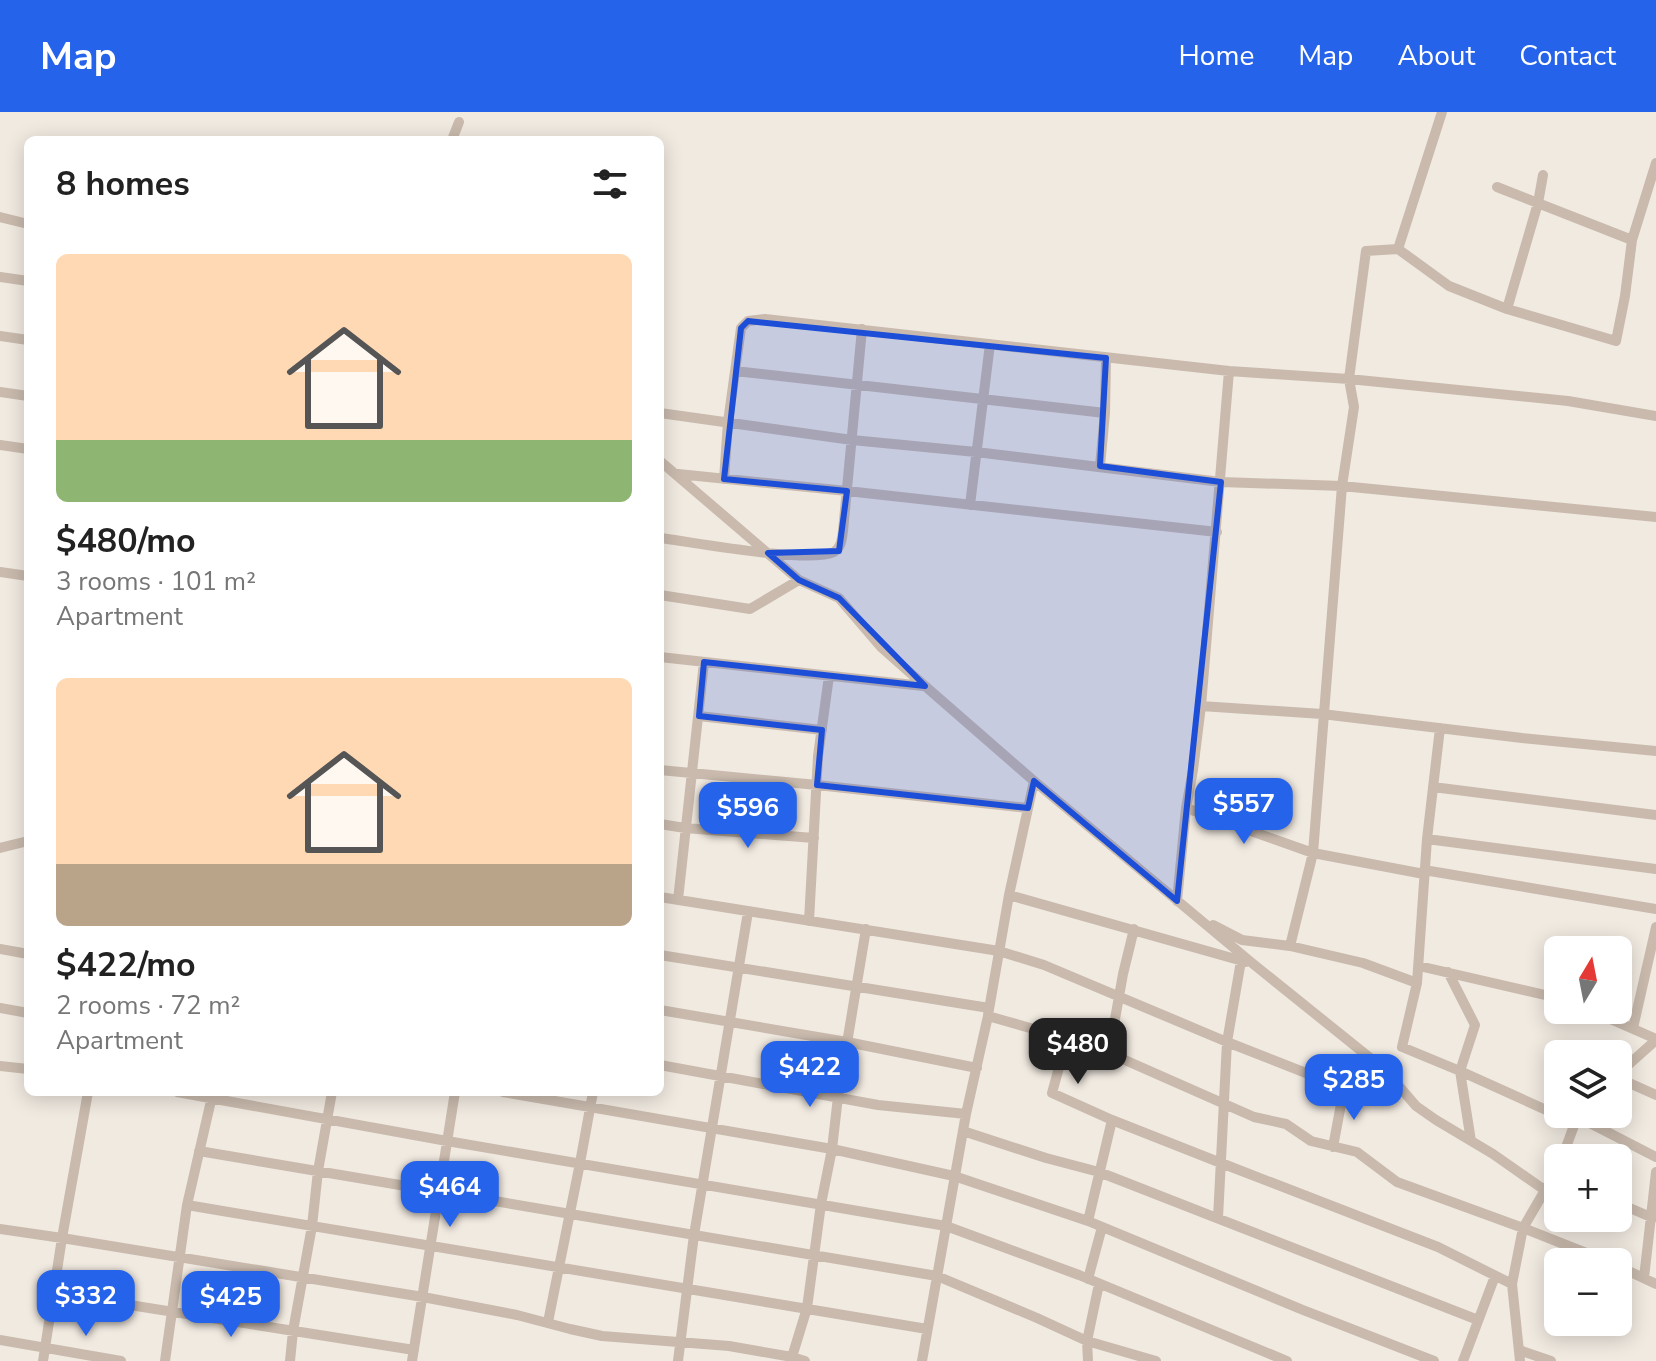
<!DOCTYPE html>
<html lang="en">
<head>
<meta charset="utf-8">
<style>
  :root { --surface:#fff; --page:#f2f2f2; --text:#222; --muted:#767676; --accent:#2563eb }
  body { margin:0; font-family:"Nunito Sans",sans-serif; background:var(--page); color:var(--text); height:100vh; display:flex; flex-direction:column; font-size:30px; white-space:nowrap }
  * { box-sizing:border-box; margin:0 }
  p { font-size:26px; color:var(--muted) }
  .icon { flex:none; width:44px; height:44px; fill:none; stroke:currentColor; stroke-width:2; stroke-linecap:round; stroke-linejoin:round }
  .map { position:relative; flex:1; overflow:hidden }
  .panel { position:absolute; left:24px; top:24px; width:640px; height:960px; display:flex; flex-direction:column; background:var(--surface); border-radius:12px; box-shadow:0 4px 20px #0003 }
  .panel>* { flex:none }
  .needle { width:52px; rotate:10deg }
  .tools { position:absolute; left:1544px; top:824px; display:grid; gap:16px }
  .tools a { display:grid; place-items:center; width:88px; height:88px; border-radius:12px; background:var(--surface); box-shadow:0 4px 20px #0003; font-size:40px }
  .price { position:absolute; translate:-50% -68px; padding:0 18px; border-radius:16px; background:var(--accent); color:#fff; font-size:26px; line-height:52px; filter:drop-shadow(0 2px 4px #0008) }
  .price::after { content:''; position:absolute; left:50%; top:48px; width:24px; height:18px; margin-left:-12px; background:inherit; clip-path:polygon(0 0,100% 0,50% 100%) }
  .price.selected { background:#222; color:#fff }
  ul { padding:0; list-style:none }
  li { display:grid; align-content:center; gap:16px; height:424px; padding:0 32px }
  li span { display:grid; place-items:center; height:248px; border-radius:12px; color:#555 }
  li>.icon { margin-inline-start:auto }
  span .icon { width:144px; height:144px; fill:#fffc; stroke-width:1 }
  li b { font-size:34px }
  h2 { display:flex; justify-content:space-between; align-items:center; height:96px; padding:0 32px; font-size:34px }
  header { display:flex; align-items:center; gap:48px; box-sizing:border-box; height:112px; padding:0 40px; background:var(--accent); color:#fff }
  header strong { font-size:38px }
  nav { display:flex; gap:44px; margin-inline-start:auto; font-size:28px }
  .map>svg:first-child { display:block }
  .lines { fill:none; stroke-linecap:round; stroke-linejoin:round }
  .minor { stroke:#c9baad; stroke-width:10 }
  .marked { fill:#1d4ed8; fill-opacity:0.2; stroke:#1d4ed8; stroke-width:6; stroke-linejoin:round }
</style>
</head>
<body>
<header>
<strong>Map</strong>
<nav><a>Home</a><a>Map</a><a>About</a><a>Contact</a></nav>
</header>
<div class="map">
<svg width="1656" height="1249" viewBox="0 0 1656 1249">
  <rect width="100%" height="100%" fill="#f1eae1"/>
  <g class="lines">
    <path class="minor" d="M452 28 459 10
      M1497 75 1632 128
      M0 105 28 112
      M1398 137 1442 0
      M0 165 28 169
      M1507 197 1538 91 1543 63
      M0 224 28 228
      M735 259 1105 301
      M0 280 28 284
      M660 301 852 328 976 340 1221 370 1342 374 1656 405
      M0 333 28 337
      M660 349 799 468 839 486 881 535 925 574 1034 669 1252 851 1385 958 1416 994 1436 1008 1493 1042 1546 1079
      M1100 354 1105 301 1106 246
      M678 362 847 379 1217 420
      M724 367 728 310 741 216 748 209 765 207 1229 259 1349 267 1568 289 1656 304
      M970 393 990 232
      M660 426C693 430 809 452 834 440 841 436 842 427 843 419L862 217
      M0 460 28 464
      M660 483 750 497 799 468
      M660 545 923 574
      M1201 594 1322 602 1522 626 1656 639
      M699 604 822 618
      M1440 616 1427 727 1417 871 1402 935 1460 959 1471 1029
      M660 658 817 673 1028 696
      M1433 675 1656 703
      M1186 696 1313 741 1424 762
      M660 712 685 716 814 726
      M1427 727 1656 757
      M0 736 28 729
      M1424 758 1656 797
      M1009 783 1246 850
      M660 785 999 839 1044 853 1227 930 1344 976
      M678 788 704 550
      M1177 789 1186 696 1193 658 1201 594 1229 259
      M809 809 818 644 829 564
      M1213 813 1242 828 1290 834 1363 851 1417 871
      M1290 834 1313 741 1342 374 1354 295 1349 267 1366 139 1398 137 1449 174 1507 197 1616 229 1625 184 1632 128 1656 51
      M0 837 28 842
      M660 843 989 896
      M1419 854 1558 886
      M1448 860 1475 913 1460 959 1575 1011
      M0 896 28 901
      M660 898 847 930 977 956
      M1590 898 1656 927
      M988 903 1009 783 1034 669
      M1633 916 1656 815
      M1066 930 1052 981 1112 1008 1221 1051 1438 1135 1512 1172
      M1109 941 1123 862 1134 817
      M660 953 878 993 966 1002
      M0 954 28 957
      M1618 962 1656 928
      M1618 966 1656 983
      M177 980 447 1029 946 1114 1079 1163 1287 1249
      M503 980 832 1037 954 1064 1088 1109 1303 1198 1434 1249
      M1580 1006 1656 1045
      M963 1019 1046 1046 1099 1060 1478 1208
      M1333 1035 1344 976 1352 971 1385 958
      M199 1039 937 1164 1037 1206 1087 1229 1156 1249
      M1562 1046 1575 1011 1578 1008
      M1618 1091 1653 1106
      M187 1093 927 1217
      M1218 1106 1227 930 1241 849
      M1088 1109 1112 1008
      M0 1117 62 1126 423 1185 517 1203 570 1217 602 1224 729 1234 792 1245 805 1249
      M1618 1154 1656 1172
      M1644 1166 1656 1060
      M1088 1167 1102 1115
      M54 1181 414 1238
      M548 1210 580 1051 593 980
      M0 1228 121 1249
      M1519 1238 1551 1249
      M792 1245 807 1196 821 1092 832 1037 838 985 866 817
      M43 1249 62 1126 88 980
      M165 1249 187 1093 213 980
      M290 1249 293 1219 312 1114 318 1059 332 980
      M412 1249 455 980
      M678 1249 694 1123 748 800
      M922 1249 966 1002 988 904 1037 918 1066 930 1109 941 1254 1005 1286 1012 1311 1029 1357 1040 1397 1070 1523 1116 1558 1056
      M1088 1249 1087 1229 1099 1172
      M1463 1249 1495 1164
      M1520 1249 1512 1172 1523 1116 1609 1150"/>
  </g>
  <path class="marked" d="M748 209 1106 246 1100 354 1221 370 1177 789 1034 669 1028 696 817 673 822 618 699 604 704 550 925 574 839 486 799 468 768 441 839 439 847 379 724 367 741 216Z"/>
</svg>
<div class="tools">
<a><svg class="needle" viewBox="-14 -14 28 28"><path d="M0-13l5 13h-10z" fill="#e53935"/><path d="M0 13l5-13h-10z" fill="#767676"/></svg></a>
<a><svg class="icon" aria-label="layers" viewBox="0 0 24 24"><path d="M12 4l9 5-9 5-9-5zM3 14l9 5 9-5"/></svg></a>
<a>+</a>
<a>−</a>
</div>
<b class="price" style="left:1244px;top:734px">$557</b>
<b class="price" style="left:748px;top:738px">$596</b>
<b class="price selected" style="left:1078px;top:974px">$480</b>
<b class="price" style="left:810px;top:997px">$422</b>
<b class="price" style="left:1354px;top:1010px">$285</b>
<b class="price" style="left:450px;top:1117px">$464</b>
<b class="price" style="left:86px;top:1226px">$332</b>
<b class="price" style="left:231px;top:1227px">$425</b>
<section class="panel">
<h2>8 homes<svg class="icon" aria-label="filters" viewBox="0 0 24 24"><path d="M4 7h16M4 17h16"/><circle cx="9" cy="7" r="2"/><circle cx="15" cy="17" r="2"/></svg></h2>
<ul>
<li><span style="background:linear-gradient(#ffd9b3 75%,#8fb573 0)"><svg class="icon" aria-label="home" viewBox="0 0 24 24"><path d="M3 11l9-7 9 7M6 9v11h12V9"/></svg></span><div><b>$480/mo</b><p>3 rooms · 101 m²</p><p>Apartment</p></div></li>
<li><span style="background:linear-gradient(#ffd9b3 75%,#b9a48a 0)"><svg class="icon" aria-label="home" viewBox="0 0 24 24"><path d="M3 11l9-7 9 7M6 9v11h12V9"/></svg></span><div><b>$422/mo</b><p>2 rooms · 72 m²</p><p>Apartment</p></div></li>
</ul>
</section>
</div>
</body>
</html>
